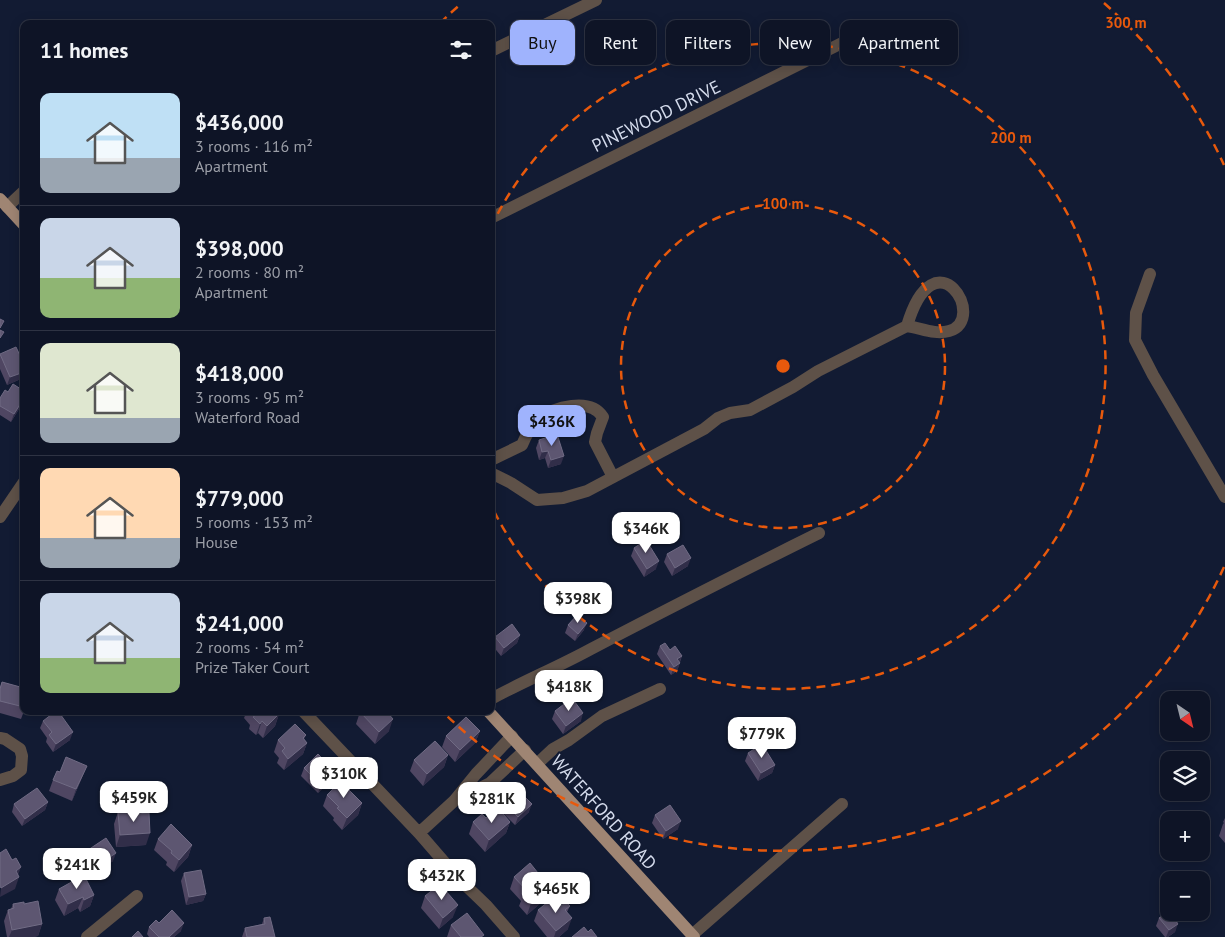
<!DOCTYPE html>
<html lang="en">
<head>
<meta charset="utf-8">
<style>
  :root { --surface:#0e1426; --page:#171d2e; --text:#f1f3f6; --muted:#9b9ea7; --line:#2e3343; --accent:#9fb3fd }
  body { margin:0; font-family:"PT Sans",sans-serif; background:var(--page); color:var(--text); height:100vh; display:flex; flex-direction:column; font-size:19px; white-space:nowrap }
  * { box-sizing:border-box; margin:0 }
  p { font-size:16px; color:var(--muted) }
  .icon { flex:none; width:28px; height:28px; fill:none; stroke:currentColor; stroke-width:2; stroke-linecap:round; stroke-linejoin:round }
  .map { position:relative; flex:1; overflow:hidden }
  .side { position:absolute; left:20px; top:20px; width:475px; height:695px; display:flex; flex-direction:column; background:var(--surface); border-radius:10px; box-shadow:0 2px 12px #0003,0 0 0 1px var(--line) }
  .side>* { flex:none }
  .hud { position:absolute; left:510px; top:20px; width:475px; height:45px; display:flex; gap:10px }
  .needle { width:32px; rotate:145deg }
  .fabs { position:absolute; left:1160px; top:691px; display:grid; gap:10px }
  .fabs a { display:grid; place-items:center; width:50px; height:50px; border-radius:10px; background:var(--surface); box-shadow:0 2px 12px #0003,0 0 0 1px var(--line); font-size:25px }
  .price { position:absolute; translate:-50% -42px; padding:0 11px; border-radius:10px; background:#fff; color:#222; font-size:16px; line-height:32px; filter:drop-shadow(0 1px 2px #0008) }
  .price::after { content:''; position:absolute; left:50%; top:30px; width:15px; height:11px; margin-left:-8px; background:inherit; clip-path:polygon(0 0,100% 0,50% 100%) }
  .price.current { background:var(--accent); color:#111 }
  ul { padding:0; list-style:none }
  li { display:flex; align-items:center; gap:15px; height:125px; padding:0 20px }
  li+li { border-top:1px solid var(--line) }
  li span { display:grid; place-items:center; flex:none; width:140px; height:100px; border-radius:10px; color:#555 }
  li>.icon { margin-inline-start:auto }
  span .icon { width:60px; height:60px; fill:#fffc; stroke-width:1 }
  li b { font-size:21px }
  h2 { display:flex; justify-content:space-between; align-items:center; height:60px; padding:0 20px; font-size:21px }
  .pill { padding:0 18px; border-radius:10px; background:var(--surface); box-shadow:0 2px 12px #0003,0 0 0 1px var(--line); font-size:18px; line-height:45px }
  .pill.current { background:var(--accent); color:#111 }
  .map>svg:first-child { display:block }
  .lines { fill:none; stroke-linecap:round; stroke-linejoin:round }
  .minor { stroke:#5e5148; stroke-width:12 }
  .major { stroke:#9f8573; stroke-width:12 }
  .wall { fill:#4f4662 }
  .shaded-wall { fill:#312e49 }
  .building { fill:#5d5671; stroke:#706b84 }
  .ring { fill:none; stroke:#e8590c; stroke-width:2.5; stroke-dasharray:9 6 }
  .labels { text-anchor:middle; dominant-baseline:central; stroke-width:4; stroke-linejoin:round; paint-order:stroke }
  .street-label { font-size:18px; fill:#d4dbec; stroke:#121b33 }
  .centre { fill:#e8590c; stroke:#121b33; stroke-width:2.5 }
  .ring-label { font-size:15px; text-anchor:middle; font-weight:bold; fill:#e8590c; stroke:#121b33; stroke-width:4; stroke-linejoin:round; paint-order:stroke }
</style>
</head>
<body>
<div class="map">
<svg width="1225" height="937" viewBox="0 0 1225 937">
  <rect width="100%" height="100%" fill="#121b33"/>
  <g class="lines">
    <path class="minor" d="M491 51 596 0
      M7 207 24 191
      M491 218 864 32
      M1150 274 1136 313 1135 340 1153 375 1225 497
      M491 460 522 445C526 435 530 427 539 419 554 407 590 397 603 417L597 433 595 442 613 477
      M491 473 511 483 537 500 563 498 587 491 704 429 718 418 730 413 750 410 793 387 818 371 907 326C921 328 935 335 949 331 989 320 935 231 907 326
      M0 517 24 482
      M491 699C524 681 558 667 591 649 666 610 742 571 819 533
      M303 711 419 833 458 878 486 905 514 937
      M0 738 5 739 20 749 22 756 21 770 13 776 0 780
      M537 764 553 749 569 740 602 716 660 689
      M458 799 490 783 525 750
      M419 833 454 801 476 774 512 736
      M692 935 842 804
      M87 937 137 896"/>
    <path class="major" d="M0 199 24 225
      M488 711 694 937"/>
  </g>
  <path class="wall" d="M0 354 23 378 7 385 0 369Z
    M8 392 24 398V401L11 422 0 415V398Z
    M539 440 561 464 548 468 545 458 539 460 536 448Z
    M634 548 656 569 644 577 631 556Z
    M667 554 688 566 672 576 664 562Z
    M568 625 584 630 575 641 565 633Z
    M520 635 517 643 501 656 492 645 495 637Z
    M660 646 682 656 677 671 671 675 657 654Z
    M2 682 24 688V711L21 719 0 713V687Z
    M247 711H277L279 714 275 726 263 738 258 733 256 735 249 729 250 725 244 718Z
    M344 711H353L348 715Z
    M555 711 581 721 563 734 552 719Z
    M360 712 389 731 375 744 356 724Z
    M43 721 70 740 53 752 46 742 47 738 40 728Z
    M480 731 475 743 455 762 442 747 446 736Z
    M306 735 304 739 307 743 303 754 284 770 277 763 279 758 274 752 278 740Z
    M748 753 775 765 772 773 758 781 745 761Z
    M448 755 444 767 423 786 410 771 414 760Z
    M325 765 330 781 318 793 301 776 304 768Z
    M87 766 72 801 49 791 53 780Z
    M350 791 362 803 358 815 342 830 333 820 334 818 323 806 327 795Z
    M48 802 45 810 22 826 12 812 14 804Z
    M504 803 529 812 515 825 501 811Z
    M118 812 136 814 146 845 116 847 114 824Z
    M655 815 678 829 663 839 652 823Z
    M486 818 510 822 506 833 485 852 469 834 473 822Z
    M1225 818V843L1219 836 1223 824 1224 823 1223 822Z
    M158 839 192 845 188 857 174 872 166 865 167 862 154 850Z
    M82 854 113 861 89 877 79 862Z
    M184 873 206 894 203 901 186 905 181 881Z
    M537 876 548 888 544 900 527 915 519 906 521 901 510 889 514 877Z
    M59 889 94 895 90 906 80 912 78 908 64 916 55 900Z
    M425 896 453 917 439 929 421 908Z
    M13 904 42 924 38 936 33 937H7L4 921 8 910 11 909Z
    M561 906H570L567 912 568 929 559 937H547L534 921 538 910Z
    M264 918 275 937H242L245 928 262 924Z
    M1159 918 1181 920 1177 923 1175 932 1168 937H1165L1156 926Z
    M159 923 181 931 174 937H149L147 934 149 927Z
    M451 925 483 937H447Z"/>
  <path class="shaded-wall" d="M24 372 23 378 7 385 10 377Z
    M24 398V401L11 422 14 414Z
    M548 451 545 458 539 460 542 452Z
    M564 456 561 464 548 468 551 460Z
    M691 558 688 566 672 576 675 568Z
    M659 561 656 569 644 577 647 569Z
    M587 623 584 630 575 641 578 634Z
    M520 635 517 643 501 656 504 648Z
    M682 656 679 663 674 667 677 659Z
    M680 663 677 671 671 675 674 667Z
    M583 713 581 721 563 734 566 726Z
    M279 714 275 726 263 738 267 726Z
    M393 719 389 731 375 744 379 732Z
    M262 721 258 733 256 735 260 724Z
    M480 731 475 743 455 762 460 750Z
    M73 732 70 740 53 752 56 744Z
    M307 743 303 754 284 770 288 759Z
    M448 755 444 767 423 786 427 774Z
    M775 765 772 773 758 781 761 773Z
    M87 766 82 777 72 801 76 789Z
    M333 774 330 781 318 793 321 785Z
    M48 802 45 810 22 826 25 819Z
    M362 803 358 815 342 830 347 818Z
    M532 804 529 812 515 825 518 817Z
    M681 821 678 829 663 839 666 831Z
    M510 822 506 833 485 852 489 840Z
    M150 833 146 845 116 847 120 835Z
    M192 845 188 857 174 872 179 860Z
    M116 853 113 861 89 877 92 869Z
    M21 867 17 878 19 877 15 889 0 897 1 888 16 871Z
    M548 888 544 900 527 915 531 903Z
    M206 894 203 901 186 905 189 897Z
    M94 895 90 906 80 912 84 900Z
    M83 897 78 908 64 916 68 904Z
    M458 905 453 917 439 929 443 918Z
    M1184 912 1181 920 1171 927 1174 919Z
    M572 918 568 929 559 937H554L556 931Z
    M184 923 181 931 174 937H169Z
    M42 924 38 936 33 937H9L12 930Z
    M1178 924 1175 932 1168 937H1166L1169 930Z"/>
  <path class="building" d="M0 319 4 321 0 328Z
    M0 330 4 332 0 338Z
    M16 347 24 364V372L10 377 0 354Z
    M13 384 24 391V398L14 414 0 406V398L5 390 8 392Z
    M557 434 564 456 551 460 548 451 542 452 539 440Z
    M646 540 659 561 647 569 634 548Z
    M683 545 691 558 675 568 667 554Z
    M577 615 587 623 578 634 568 625Z
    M512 624 520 635 504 648 495 637Z
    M665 643 670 650 675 646 682 656 677 659 680 663 674 667 660 646Z
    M2 682 24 688V707L0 701V689Z
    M572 698 583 713 566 726 555 711Z
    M56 711H58L73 732 56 744 49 735 52 732 43 721Z
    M253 711H277L279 714 267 726 262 721 260 724 253 717 256 715Z
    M361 711H386L393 719 379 732 360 712Z
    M466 717 480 731 460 750 446 736Z
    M295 724 306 735 303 738 307 743 288 759 282 751 285 748 278 740Z
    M435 741 448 755 427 774 414 760Z
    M762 744 775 765 761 773 748 753Z
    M318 754 326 762 324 764 333 774 321 785 304 768Z
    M66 757 87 766 76 789 53 780 57 771 60 772Z
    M343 779 351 788 349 790 362 803 347 818 337 808 339 807 327 795Z
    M37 788 48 802 25 819 14 804Z
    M518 790 532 804 518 817 504 803Z
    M670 805 681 821 666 831 655 815Z
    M498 808 510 822 489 840 473 822 482 814 486 818Z
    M135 811 136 814 149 813 150 833 120 835 118 812Z
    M171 824 192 845 179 860 171 853 172 851 158 839Z
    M106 838 116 853 92 869 82 854Z
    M6 849 12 860 16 858 21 867 16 871 19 877 1 888 0 886V853Z
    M530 863 538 873 536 875 548 888 531 903 523 894 527 891 514 877Z
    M201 870 206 894 189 897 184 873Z
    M84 875 94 895 84 900 83 897 68 904 59 889Z
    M440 884 458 905 443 918 425 896Z
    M554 897 561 906 566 902 570 906 565 910 572 918 556 931 538 910Z
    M38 901 42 924 12 930 8 910 14 908 13 904 24 902V904Z
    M172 910 184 923 169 937H159L149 927 156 920 159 923Z
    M1169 911V912H1183L1174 919 1178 924 1169 930 1159 918Z
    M467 913 484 935 481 937H461L451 925Z
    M270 917 275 937H247L245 928 265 924 264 918Z
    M584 927 588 932 591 929 597 937H572Z
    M138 931 143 937H132Z"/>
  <g class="ring">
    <circle cx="783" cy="366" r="162"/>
    <path d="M491 227A323 323 0 1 1 491 505"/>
    <path d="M1224 567A485 485 0 0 1 443 712M440 23A485 485 0 0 1 462 3M1104 3A485 485 0 0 1 1224 165"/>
  </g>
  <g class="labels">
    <g class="street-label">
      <text transform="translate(656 116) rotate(-26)">PINEWOOD DRIVE</text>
      <text transform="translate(604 812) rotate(48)">WATERFORD ROAD</text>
    </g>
  </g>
  <circle cx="783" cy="366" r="8" class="centre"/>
  <g class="ring-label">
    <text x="1126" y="28">300 m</text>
    <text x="1011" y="143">200 m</text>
    <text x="783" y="209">100 m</text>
  </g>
</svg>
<div class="fabs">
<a><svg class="needle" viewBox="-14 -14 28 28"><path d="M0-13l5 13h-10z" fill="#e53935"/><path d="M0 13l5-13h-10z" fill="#9b9ea7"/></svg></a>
<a><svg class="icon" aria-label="layers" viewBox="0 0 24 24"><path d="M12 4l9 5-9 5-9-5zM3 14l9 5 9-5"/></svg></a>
<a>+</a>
<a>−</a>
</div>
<b class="price current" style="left:552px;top:447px">$436K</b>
<b class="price" style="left:646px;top:554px">$346K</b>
<b class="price" style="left:578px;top:624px">$398K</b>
<b class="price" style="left:569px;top:712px">$418K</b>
<b class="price" style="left:762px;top:759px">$779K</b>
<b class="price" style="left:344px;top:799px">$310K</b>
<b class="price" style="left:134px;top:823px">$459K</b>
<b class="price" style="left:492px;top:824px">$281K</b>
<b class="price" style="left:77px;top:890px">$241K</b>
<b class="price" style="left:442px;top:901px">$432K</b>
<b class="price" style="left:556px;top:914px">$465K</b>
<div class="hud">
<a class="pill current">Buy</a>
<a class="pill">Rent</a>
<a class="pill">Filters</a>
<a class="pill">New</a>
<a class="pill">Apartment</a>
</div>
<section class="side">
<h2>11 homes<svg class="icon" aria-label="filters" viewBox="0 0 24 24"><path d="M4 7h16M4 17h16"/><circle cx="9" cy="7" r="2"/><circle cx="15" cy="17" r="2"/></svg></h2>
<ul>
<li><span style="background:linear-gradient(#bfe0f5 65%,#9aa5b1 0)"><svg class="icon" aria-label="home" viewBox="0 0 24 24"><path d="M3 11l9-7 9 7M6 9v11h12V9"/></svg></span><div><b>$436,000</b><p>3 rooms · 116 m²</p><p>Apartment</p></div></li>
<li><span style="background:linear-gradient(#c9d6e8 60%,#8fb573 0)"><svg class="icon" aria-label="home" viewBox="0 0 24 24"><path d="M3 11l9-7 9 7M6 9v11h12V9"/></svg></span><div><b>$398,000</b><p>2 rooms · 80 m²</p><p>Apartment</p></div></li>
<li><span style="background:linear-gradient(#dfe7d0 75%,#9aa5b1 0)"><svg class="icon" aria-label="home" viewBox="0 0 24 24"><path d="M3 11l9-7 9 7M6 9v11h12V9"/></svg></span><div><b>$418,000</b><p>3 rooms · 95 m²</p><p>Waterford Road</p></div></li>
<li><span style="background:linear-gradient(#ffd9b3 70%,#9aa5b1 0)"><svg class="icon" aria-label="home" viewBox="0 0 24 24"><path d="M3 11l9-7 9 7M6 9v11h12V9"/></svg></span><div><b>$779,000</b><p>5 rooms · 153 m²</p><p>House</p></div></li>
<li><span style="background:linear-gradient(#c9d6e8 65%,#8fb573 0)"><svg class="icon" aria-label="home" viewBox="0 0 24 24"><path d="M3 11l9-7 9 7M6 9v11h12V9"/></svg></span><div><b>$241,000</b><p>2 rooms · 54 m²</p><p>Prize Taker Court</p></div></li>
</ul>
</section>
</div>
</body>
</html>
